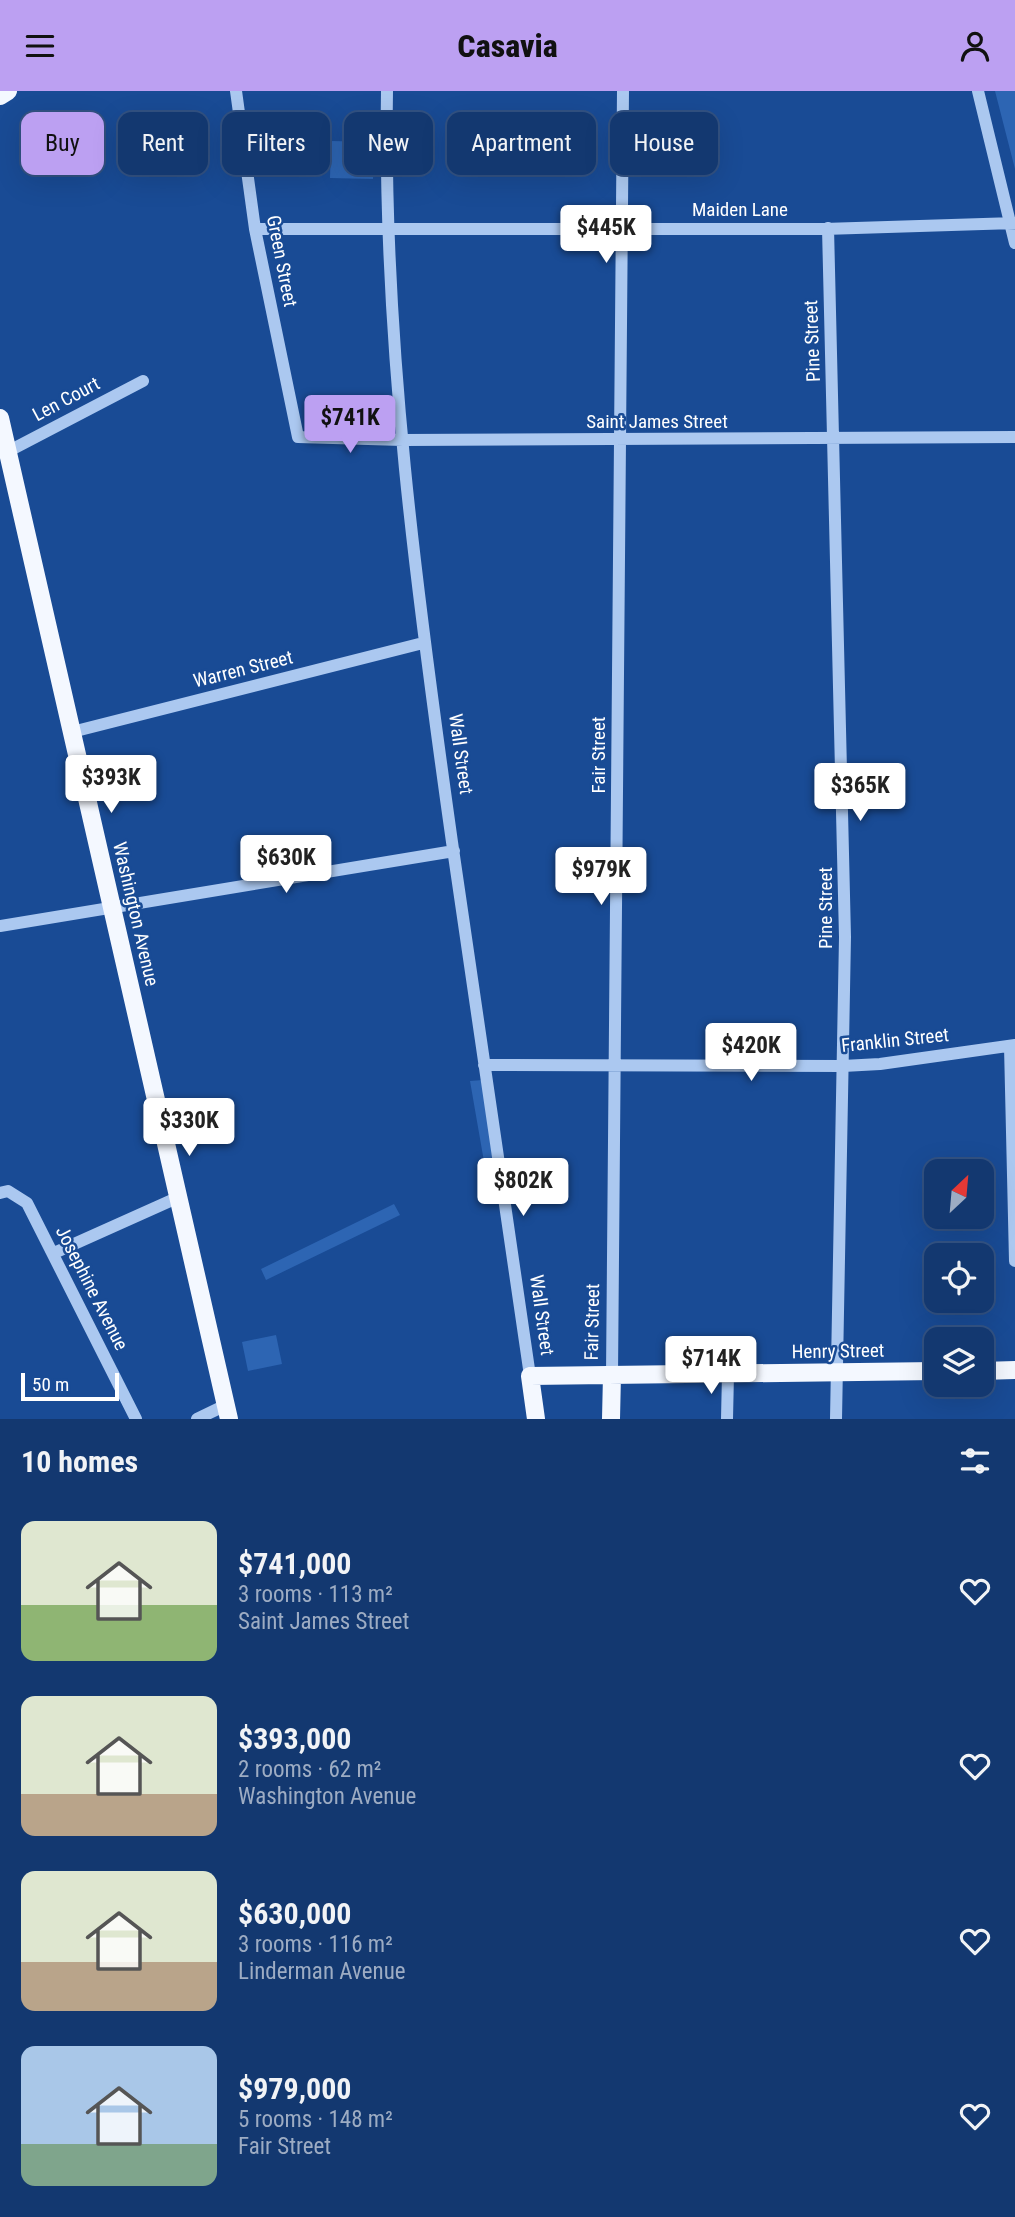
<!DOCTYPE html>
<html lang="en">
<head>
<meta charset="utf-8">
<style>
  :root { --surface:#133870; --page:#1c3f75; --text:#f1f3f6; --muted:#9dacc3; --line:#325283; --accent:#bca0f2 }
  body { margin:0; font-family:"Roboto Condensed",sans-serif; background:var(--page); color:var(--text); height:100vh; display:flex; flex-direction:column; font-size:26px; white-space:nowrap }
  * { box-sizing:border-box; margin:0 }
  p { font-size:23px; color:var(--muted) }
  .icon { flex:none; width:38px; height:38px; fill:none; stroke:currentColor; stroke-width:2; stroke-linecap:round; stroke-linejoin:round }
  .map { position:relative; height:1328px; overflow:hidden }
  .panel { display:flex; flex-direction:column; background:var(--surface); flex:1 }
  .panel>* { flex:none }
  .guide { position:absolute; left:21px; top:21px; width:973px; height:63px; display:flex; gap:14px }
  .needle { width:46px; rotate:26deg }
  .buttons { position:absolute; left:924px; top:1068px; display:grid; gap:14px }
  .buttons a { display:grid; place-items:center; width:70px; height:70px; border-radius:14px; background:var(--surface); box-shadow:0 7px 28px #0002,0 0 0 2px var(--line); font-size:35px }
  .scale { position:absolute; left:21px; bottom:18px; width:98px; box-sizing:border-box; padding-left:7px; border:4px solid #fff; border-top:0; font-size:19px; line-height:24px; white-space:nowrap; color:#fff; -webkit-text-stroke:5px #194b95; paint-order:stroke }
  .price { position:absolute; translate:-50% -60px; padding:0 16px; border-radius:7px; background:#fff; color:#222; font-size:23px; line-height:46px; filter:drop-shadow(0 2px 4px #0008) }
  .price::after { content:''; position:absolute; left:50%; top:42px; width:21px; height:16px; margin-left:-10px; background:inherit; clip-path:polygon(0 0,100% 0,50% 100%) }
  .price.active { background:var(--accent); color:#111 }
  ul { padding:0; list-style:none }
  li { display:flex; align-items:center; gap:21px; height:175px; padding:0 21px }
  li span { display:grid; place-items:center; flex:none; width:196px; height:140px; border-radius:14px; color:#555 }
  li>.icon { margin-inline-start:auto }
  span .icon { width:84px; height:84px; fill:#fffc; stroke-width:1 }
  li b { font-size:30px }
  h2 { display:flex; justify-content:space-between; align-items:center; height:84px; padding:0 21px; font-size:30px }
  .chip { padding:0 24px; border-radius:14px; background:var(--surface); box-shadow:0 7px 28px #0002,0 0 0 2px var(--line); font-size:24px; line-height:63px }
  .chip.active { background:var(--accent); color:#111 }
  header { display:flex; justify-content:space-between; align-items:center; height:91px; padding:0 21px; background:var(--accent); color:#111; font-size:32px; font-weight:800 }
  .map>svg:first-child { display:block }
  .green { fill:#2d65b3 }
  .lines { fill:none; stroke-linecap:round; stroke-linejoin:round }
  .minor { stroke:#abc8f0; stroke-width:12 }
  .major { stroke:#f4f8ff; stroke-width:18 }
  .labels { text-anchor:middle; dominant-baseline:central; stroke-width:5; stroke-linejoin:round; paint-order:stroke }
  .street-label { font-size:19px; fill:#fff; stroke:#194b95 }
</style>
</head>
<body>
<header><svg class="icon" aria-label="menu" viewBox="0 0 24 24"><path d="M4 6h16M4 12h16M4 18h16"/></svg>Casavia<svg class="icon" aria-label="person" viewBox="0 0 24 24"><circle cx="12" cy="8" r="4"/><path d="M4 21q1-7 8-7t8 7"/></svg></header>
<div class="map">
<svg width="1015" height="1328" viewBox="0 0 1015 1328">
  <rect width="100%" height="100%" fill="#194b95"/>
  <path class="green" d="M995 0H1015V78Z
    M331 50 374 51 373 88 330 87Z
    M483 989 492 1064 491 1111 470 990Z
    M394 1113 400 1124 266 1189 261 1178Z
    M276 1244 282 1273 248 1280 242 1251Z"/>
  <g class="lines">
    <path class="minor" d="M236 0 255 138 298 346 403 349 1015 346
      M387 0C383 251 417 503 452 751 478 929 504 1107 530 1285
      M978 0 1015 152
      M828 137 845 846 836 1328
      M255 138H824L1015 132
      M7 361 143 290
      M72 641 423 552
      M0 835 454 760
      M1010 955 1015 1170
      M484 974 843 975 880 973 1015 954
      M0 1102 8 1100 27 1112 136 1328
      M54 1162 179 1106
      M612 1284 623 0
      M197 1328 226 1314
      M727 1328 728 1283"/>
    <path class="major" d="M0 5 8 0
      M0 327 229 1328
      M982 1280 1015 1279
      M536 1328 530 1285 936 1280
      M611 1328 612 1284"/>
  </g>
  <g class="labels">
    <g class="street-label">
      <text x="740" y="118">Maiden Lane</text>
      <text transform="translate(282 170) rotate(79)">Green Street</text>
      <text transform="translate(812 250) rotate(-92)">Pine Street</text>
      <text transform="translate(66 308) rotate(-28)">Len Court</text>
      <text x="657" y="330">Saint James Street</text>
      <text transform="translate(243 578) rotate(-14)">Warren Street</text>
      <text transform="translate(461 663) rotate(82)">Wall Street</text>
      <text transform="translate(598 664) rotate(-90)">Fair Street</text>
      <text transform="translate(825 817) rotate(-90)">Pine Street</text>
      <text transform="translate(136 823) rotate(77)">Washington Avenue</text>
      <text transform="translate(895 949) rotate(-6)">Franklin Street</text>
      <text transform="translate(92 1197) rotate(63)">Josephine Avenue</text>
      <text transform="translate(542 1224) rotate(82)">Wall Street</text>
      <text transform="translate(592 1231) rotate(-89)">Fair Street</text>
      <text transform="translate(838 1260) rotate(-1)">Henry Street</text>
    </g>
  </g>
</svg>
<div class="buttons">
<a><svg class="needle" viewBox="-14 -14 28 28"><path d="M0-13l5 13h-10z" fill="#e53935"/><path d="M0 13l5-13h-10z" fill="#9dacc3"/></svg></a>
<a><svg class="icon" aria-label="locate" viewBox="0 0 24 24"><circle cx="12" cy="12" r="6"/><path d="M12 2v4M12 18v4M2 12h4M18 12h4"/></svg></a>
<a><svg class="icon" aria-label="layers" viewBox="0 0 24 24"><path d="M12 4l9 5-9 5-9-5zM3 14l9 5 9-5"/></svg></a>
</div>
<div class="scale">50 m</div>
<b class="price" style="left:606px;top:174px">$445K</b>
<b class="price active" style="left:350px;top:364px">$741K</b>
<b class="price" style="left:111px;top:724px">$393K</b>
<b class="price" style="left:860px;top:732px">$365K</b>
<b class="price" style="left:286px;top:804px">$630K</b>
<b class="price" style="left:601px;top:816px">$979K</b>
<b class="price" style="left:751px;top:992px">$420K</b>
<b class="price" style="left:189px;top:1067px">$330K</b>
<b class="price" style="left:523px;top:1127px">$802K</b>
<b class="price" style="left:711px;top:1305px">$714K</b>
<div class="guide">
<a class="chip active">Buy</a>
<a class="chip">Rent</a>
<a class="chip">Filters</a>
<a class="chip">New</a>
<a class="chip">Apartment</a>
<a class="chip">House</a>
</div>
</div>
<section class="panel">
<h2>10 homes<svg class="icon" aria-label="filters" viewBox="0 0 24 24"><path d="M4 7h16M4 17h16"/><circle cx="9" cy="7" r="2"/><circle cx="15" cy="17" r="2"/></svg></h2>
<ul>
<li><span style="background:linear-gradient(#dfe7d0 60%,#8fb573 0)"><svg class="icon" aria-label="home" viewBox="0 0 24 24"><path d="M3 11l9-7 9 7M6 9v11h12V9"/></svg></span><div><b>$741,000</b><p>3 rooms · 113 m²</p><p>Saint James Street</p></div><svg class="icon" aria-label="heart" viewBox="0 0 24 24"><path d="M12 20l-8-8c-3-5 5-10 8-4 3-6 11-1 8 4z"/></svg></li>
<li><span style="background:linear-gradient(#dfe7d0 70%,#b9a48a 0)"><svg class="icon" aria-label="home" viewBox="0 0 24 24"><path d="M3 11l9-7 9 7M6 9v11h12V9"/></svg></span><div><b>$393,000</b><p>2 rooms · 62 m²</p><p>Washington Avenue</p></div><svg class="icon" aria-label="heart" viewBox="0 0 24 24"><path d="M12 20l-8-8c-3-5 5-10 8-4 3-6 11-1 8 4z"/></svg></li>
<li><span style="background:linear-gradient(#dfe7d0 65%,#b9a48a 0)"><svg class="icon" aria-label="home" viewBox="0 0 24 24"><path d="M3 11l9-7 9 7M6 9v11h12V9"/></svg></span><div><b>$630,000</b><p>3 rooms · 116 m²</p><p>Linderman Avenue</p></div><svg class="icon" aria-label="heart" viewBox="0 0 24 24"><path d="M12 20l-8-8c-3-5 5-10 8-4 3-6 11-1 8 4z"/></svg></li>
<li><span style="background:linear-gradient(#a9c7e8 70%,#7fa58c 0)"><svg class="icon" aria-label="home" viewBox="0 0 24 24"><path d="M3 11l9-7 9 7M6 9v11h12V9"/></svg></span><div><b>$979,000</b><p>5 rooms · 148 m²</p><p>Fair Street</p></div><svg class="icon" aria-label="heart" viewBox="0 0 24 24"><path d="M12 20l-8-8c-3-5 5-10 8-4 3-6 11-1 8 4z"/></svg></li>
</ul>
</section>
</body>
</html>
